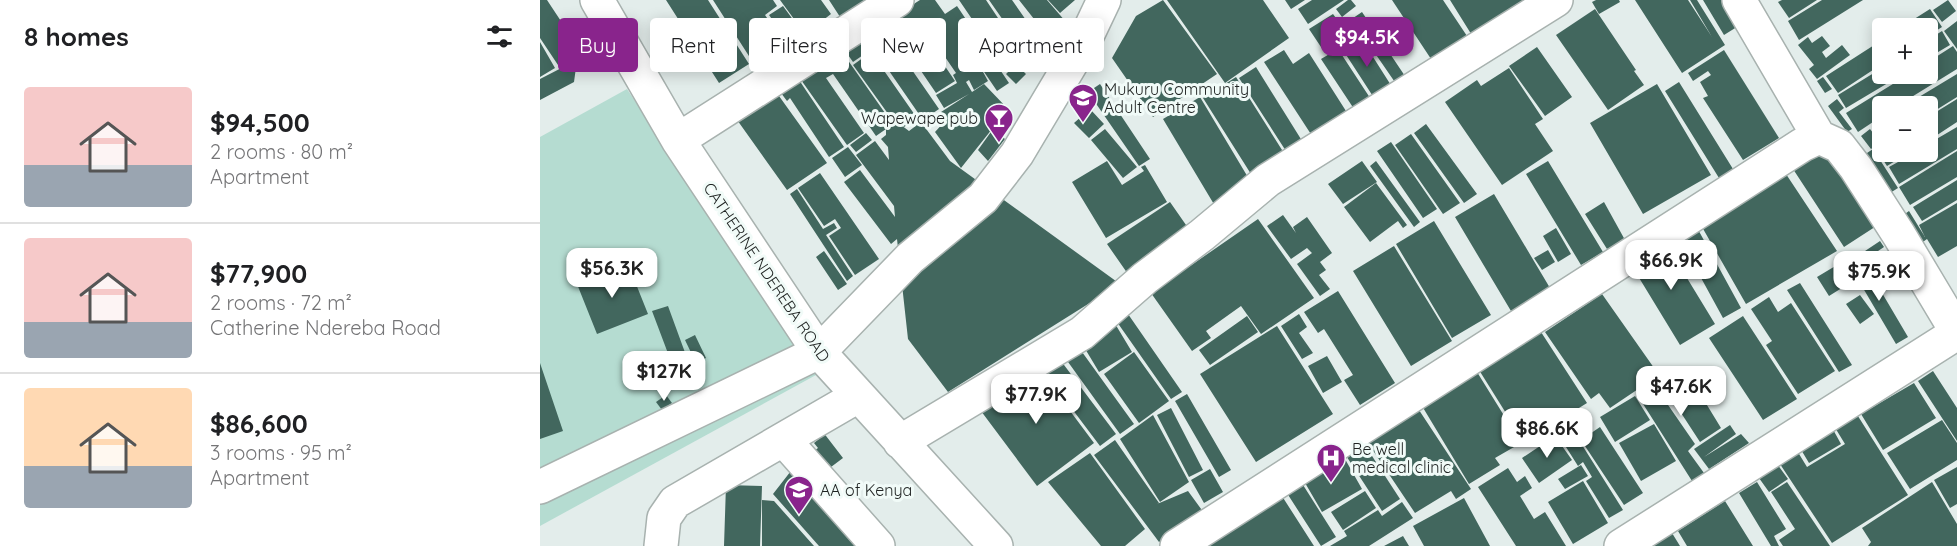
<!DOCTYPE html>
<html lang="en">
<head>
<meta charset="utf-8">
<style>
  :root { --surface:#fff; --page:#f2f2f2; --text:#202124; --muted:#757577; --line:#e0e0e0; --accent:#89248c }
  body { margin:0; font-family:Quicksand,sans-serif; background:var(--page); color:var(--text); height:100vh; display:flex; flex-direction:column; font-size:22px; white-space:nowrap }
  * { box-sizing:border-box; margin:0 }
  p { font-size:20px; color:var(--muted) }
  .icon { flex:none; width:33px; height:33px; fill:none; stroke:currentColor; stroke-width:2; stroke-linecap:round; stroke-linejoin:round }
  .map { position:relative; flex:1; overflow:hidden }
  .details { display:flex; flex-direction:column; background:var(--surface); width:540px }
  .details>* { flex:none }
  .guide { position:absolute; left:18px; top:18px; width:570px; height:54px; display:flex; gap:12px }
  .fabs { position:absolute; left:1332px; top:18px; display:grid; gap:12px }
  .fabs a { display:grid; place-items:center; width:66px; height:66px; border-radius:6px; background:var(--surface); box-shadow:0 3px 15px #0003; font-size:30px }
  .price { position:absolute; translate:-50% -51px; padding:0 14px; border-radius:12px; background:#fff; color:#222; font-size:20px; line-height:39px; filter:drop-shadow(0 2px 3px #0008) }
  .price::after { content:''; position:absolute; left:50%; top:36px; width:18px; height:14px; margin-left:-9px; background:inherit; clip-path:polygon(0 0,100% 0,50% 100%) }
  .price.active { background:var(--accent); color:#fff }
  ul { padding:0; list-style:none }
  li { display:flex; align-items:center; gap:18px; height:150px; padding:0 24px }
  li+li { border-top:2px solid var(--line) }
  li span { display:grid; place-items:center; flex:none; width:168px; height:120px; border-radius:6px; color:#555 }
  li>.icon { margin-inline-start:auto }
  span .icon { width:72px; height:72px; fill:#fffc; stroke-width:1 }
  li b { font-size:26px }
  h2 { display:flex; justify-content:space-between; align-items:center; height:72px; padding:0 24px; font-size:26px }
  .pill { padding:0 21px; border-radius:6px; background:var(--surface); box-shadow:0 3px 15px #0003; font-size:21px; line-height:54px }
  .pill.active { background:var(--accent); color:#fff }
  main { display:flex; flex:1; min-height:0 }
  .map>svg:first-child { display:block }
  .green { fill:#b5dcd1 }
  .building { fill:#42675e }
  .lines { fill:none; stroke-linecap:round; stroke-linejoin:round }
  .minor-casing { stroke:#a8b2af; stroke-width:36 }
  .minor { stroke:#fff; stroke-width:33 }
  .labels { text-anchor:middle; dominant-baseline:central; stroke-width:6; stroke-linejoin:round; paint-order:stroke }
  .poi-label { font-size:16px; fill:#1f2322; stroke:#f1fbf8; text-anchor:start }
  .street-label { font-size:16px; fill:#1f2322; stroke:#f1fbf8 }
</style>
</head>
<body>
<main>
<section class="details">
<h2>8 homes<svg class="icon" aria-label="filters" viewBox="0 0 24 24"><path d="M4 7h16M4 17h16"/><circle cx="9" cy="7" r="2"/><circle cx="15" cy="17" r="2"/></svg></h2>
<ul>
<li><span style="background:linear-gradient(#f6c9c9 65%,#9aa5b1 0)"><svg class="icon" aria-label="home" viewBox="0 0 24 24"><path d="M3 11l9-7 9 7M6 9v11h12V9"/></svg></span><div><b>$94,500</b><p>2 rooms · 80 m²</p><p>Apartment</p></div></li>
<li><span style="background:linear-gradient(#f6c9c9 70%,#9aa5b1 0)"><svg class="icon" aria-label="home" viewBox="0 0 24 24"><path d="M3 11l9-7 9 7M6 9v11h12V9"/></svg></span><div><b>$77,900</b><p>2 rooms · 72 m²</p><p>Catherine Ndereba Road</p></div></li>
<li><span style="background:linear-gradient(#ffd9b3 65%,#9aa5b1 0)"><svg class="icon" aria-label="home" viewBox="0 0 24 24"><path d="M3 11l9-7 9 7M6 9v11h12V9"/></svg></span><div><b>$86,600</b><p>3 rooms · 95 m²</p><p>Apartment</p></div></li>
</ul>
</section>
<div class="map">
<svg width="1417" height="546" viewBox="0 0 1417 546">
  <rect width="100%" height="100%" fill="#e3edeb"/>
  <path class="green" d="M87 89 276 375 0 526V137Z"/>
  <path class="building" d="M0 0H7L42 53 20 68 0 38Z
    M126 0H168L209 64 179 83Z
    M173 0H233L237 6 225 15 247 47 216 67Z
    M240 0H281L291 14 265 34Z
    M289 0H335L302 20Z
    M380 0H395L405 14 417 6 469 83 457 91 436 60 424 68 437 61 448 81 434 90 429 80 426 82 432 92 444 84 468 109 421 168 395 132 406 120 401 112 429 94 404 108 396 95 417 83 413 75 416 73 390 35 386 38 415 81 396 93 347 21Z
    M419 0H446L484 57 466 69Z
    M449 0H472L495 33 479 43Z
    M479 0H507L526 22 509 38Z
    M508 0H535L520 13Z
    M623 0 677 74 613 117 572 58 596 16Z
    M627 0H723L749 38 685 83Z
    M745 0H765L751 9Z
    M772 0H804L768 24 758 9Z
    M808 0H811L816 6 802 17 796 9Z
    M852 0H903L929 39 893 62Z
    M910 0H983L991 12 938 45Z
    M1056 0H1079L1080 2 1059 14 1052 2Z
    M1095 0H1148L1172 37 1150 0H1157L1185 45 1142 73Z
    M1163 0H1184L1200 25 1184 35Z
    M1242 0H1277L1249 18 1238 2Z
    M1282 0H1323L1259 40 1248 21Z
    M1408 0 1416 11 1402 22 1393 10Z
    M243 6 265 36 251 46 229 15Z
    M1055 9 1096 70 1094 71 1104 85 1068 110 1016 35Z
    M1390 9 1402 27 1388 36V28H1360Z
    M822 12 871 85 861 91 819 30 804 40 797 29Z
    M793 14 801 25 791 31 799 44 785 53 769 29Z
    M1417 21V49L1404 31Z
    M343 28 399 109 383 120 327 39Z
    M1402 31 1410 45 1388 58V40Z
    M819 35 854 90 836 101 801 47Z
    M1282 36 1290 46 1282 52 1286 58 1302 45 1310 55 1277 79 1269 69 1274 65 1258 45 1268 37 1272 43Z
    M1342 40V64L1298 93 1286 76Z
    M322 41 329 51 313 62 306 52Z
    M0 42 15 68 0 77Z
    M1413 46 1417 52V69L1357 106H1342V116L1318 132 1306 113 1369 74H1388V62Z
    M997 47 1032 97 1005 116 969 66Z
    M300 49 345 113 351 118 313 65 331 52 377 118 364 127 359 121 357 122 369 131 381 122 410 161 580 284 408 392 368 339 357 239 351 244 304 182 320 170 355 217 354 206 316 155 335 141 349 160 348 147 341 139 346 135V129L336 136 293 74 286 78 324 133 307 145 259 77Z
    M798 49 834 104 818 115 781 59Z
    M744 50 753 64 769 53 813 122 778 145 724 62Z
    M1184 50 1239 138 1203 160 1163 98 1168 96 1160 82 1171 75 1168 71 1153 81 1148 73Z
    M37 60 34 82 0 100V79Z
    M476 64 486 74 476 84 466 74Z
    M716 67 769 152 753 162 699 78Z
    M969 68 1003 119 995 124 1013 151 962 185 905 102 937 80 941 86Z
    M1342 68V74H1363L1306 108 1298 95Z
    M1417 74V97L1388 115V106H1364Z
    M257 77 304 147 289 157 250 98 247 101 238 89Z
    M696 77 749 161 716 182 663 98Z
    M1283 77 1292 89 1285 93 1277 81Z
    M1139 82 1193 169 1179 178 1125 91Z
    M560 84 610 159 599 166 548 92Z
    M1117 84 1171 175 1103 214 1050 123Z
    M234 89 287 163 247 190 195 117Z
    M660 97 712 184 675 206 623 119Z
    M1297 99 1304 108 1299 112 1312 129 1307 132 1288 106Z
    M1417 99V122L1388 141V117Z
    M550 109 564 124 549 138 534 123Z
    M1342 119V144L1332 126Z
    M886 124 937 194 924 203 874 133Z
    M1417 127V149L1359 184 1349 167 1376 152H1388V144Z
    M453 129 465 139 448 161 438 150Z
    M565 129 597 167 583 178 551 140Z
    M1330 129 1340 142 1331 149 1321 136Z
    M326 133 332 140 316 152 310 145Z
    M871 134 920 203 903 214 855 145Z
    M851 142 897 209 883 218 837 151Z
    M1290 145 1341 223 1304 247 1253 169Z
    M1342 145V152H1370L1347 166 1336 149Z
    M308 147 322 165 305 177 292 158Z
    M1333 149 1358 188 1350 193 1324 155Z
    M1417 151V177L1370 205 1359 187Z
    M567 161 582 185 604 171 601 167 605 165 627 202 566 238 532 182Z
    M822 161 837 182 803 204 788 184Z
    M836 161 880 222 874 227 830 166Z
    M1008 161 1063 252 1041 265 986 174Z
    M1242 168 1297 251 1206 304 1158 220Z
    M280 173 339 259 315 275 289 236 301 228 295 219 284 226 258 188Z
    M1417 180V200L1382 221 1373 207Z
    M836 183 867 225 863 228 858 221 830 242 804 207Z
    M257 189 283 229 294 223 297 228 286 235 313 276 307 281 250 194Z
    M954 194 1010 288 971 311 915 217Z
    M630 202 653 235 590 277 567 244Z
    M1064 202 1085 240 1067 249 1045 214Z
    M1417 203V246L1398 257 1387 239 1380 244 1362 216 1369 211 1385 237 1379 225Z
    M743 215 756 233 753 227 767 217 792 253 780 262 786 270 779 275 790 289 780 296 757 264 772 253 767 248 751 259 727 226Z
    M718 219 774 298 721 334 701 306 666 331 671 338 652 351 611 293Z
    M894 221 951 315 912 338 856 244Z
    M1155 224 1201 308 1183 318 1137 234Z
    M1016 228 1031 254 1018 262 1003 236Z
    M1122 237 1175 324 1140 345 1087 258Z
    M1340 241 1344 247 1326 259 1322 253Z
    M854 246 912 341 871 366 813 271Z
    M1008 250 1015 262 1002 270 994 258Z
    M284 251 307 284 298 290 276 257Z
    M1322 259 1368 337 1356 344 1310 266Z
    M1302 262 1313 281 1289 296 1277 277Z
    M88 264 108 314 57 334 37 284Z
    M1260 283 1312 365 1299 372 1247 290Z
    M798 291 855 383 820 405 804 380 813 375 784 329 778 333 764 312Z
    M1062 294 1119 375 1070 408 1059 393 1051 399 1005 332Z
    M1320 295 1334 314 1320 324 1306 304Z
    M1229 297 1238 312 1251 303 1295 371 1258 394 1226 345 1232 341 1211 309Z
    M128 306 147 358 132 364 112 311Z
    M588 314 642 392 631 399 577 322Z
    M759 314 767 327 759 333 773 353 762 359 741 326Z
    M707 316 718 332 670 365 659 350Z
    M1203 316 1257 399 1223 420 1169 338Z
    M574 322 592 352 559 372 541 342Z
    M737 326 793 414 716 462 660 374Z
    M1001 332 1047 403 984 442 939 370Z
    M155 335 166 358 156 363 145 340Z
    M537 345 594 424 580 434 523 355Z
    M594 352 629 401 599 423 564 374Z
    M515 353 576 434 560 446 499 365Z
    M787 356 802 382 783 393 768 366Z
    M0 363 23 431 0 439Z
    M495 364 554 443 497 486 438 407Z
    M1145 369 1181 428 1160 442 1132 399 1126 402 1155 444 1148 451 1164 473 1152 481 1098 396 1119 381 1122 384Z
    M1393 371 1417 408V441L1378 381Z
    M937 372 981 443 955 458 960 465 929 484 882 406Z
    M1374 383 1396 418 1343 450 1321 414Z
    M647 394 691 470 679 477 635 401Z
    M126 395 132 403 122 410 116 402Z
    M1095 396 1110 420 1075 442 1060 417Z
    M877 407 931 489 916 499 911 491 875 513 826 440Z
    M631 408 663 470 649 477 617 415Z
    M1316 413 1368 495 1292 543 1238 461 1256 449 1267 467 1305 444 1294 426Z
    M613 415 649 482 620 502 580 439Z
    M1402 420 1417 443V460L1370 489 1347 453Z
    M1114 424 1136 461 1101 481 1079 443Z
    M1290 424 1301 444 1269 463 1257 443Z
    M1190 425 1196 434 1164 457 1201 434 1209 443 1169 469 1154 449Z
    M1060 427 1103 493 1084 505 1041 440Z
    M1032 429 1083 510 1069 518 1046 481 1052 477 1043 462 1038 466 1019 436Z
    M283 432 303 458 291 467 287 462 284 464 274 451 278 448 274 443 279 439 277 437Z
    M1015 436 1032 460 999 483 982 458Z
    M821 439 860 499 842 511 803 451Z
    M575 440 619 503 617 504 648 491 664 513 619 542 554 455Z
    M801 452 822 489 782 512 761 476Z
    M550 453 605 529 585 546H561L508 482Z
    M1237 464 1248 479 1229 492 1219 478Z
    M1041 465 1048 476 1025 489 1018 479Z
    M254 467 322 546H279L233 494Z
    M1417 467V504L1410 508 1394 480Z
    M968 468 977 482 985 476 992 488 980 496 994 519 1005 512 1026 546H976L938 487Z
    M670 469 683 492 664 503 651 480Z
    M758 477 796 537 781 546 743 487Z
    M1043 481 1068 523 1033 544 1008 502Z
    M1217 482 1246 529 1234 536 1239 546H1231L1199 493Z
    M1247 482 1290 546H1243L1239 540 1255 529 1231 492Z
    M1392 482 1417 524V546H1328L1331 542 1322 528Z
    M186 485 222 486 220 546H184Z
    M825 491 836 508 803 530 791 512Z
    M740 493 774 546H660Z
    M924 498 950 546H884L873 526Z
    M222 500 234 501 274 546H222Z
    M1185 501 1213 546H1147L1138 531Z
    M862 502 873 518 829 546H790L807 536 804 531 838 510 842 516Z
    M1132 533 1140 546H1111Z
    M863 536 869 546H844Z"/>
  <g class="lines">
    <g class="minor-casing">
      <path id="minor" d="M57 0 138 140 279 352 456 546
        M1199 0 1279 137
        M138 140 357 0
        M244 440 338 546
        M360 442 542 333 605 278 662 235 728 180 1016 0
        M0 487 279 352 370 258 443 198 477 154 545 40 564 0
        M121 546 124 518 135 502 318 396
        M637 546 1262 145 1279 137 1299 146 1316 168 1359 235 1417 332
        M1081 546 1417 333"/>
    </g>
    <use href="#minor" class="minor"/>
  </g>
  <defs>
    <g id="school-pin" transform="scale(1.5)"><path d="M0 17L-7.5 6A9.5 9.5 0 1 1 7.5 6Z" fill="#89248c" stroke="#f1fbf8"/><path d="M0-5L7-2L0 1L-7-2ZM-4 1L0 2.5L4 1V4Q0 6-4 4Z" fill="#fff"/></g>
    <g id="bar-pin" transform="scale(1.5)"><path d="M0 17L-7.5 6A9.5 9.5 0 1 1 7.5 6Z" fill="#89248c" stroke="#f1fbf8"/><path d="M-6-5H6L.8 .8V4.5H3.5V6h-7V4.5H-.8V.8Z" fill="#fff"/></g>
    <g id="hospital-pin" transform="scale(1.5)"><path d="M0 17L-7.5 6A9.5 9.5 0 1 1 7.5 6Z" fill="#89248c" stroke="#f1fbf8"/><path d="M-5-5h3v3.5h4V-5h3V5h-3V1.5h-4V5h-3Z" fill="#fff"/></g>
    <g id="university-pin" transform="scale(1.5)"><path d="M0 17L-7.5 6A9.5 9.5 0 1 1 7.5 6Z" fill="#89248c" stroke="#f1fbf8"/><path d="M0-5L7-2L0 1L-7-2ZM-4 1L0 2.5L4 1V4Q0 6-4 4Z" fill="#fff"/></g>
  </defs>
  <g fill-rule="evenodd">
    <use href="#school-pin" x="543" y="98"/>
    <use href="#bar-pin" x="459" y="118"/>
    <use href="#hospital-pin" x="791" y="458"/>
    <use href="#university-pin" x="259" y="490"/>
  </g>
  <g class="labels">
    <g class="poi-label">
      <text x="564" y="89">Mukuru Community<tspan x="564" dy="18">Adult Centre</tspan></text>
      <text x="438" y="118" text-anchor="end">Wapewape pub</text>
      <text x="812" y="449">Be well<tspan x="812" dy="18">medical clinic</tspan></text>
      <text x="280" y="490">AA of Kenya</text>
    </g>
    <g class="street-label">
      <text transform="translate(227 272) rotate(56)">CATHERINE NDEREBA ROAD</text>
    </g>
  </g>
</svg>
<div class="fabs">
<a>+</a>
<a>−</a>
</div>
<b class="price active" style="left:827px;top:68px">$94.5K</b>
<b class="price" style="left:1131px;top:291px">$66.9K</b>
<b class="price" style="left:72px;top:299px">$56.3K</b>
<b class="price" style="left:1339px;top:302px">$75.9K</b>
<b class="price" style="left:124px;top:402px">$127K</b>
<b class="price" style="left:1141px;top:417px">$47.6K</b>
<b class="price" style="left:496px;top:425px">$77.9K</b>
<b class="price" style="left:1007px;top:459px">$86.6K</b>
<div class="guide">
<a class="pill active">Buy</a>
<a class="pill">Rent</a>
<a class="pill">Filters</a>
<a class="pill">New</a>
<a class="pill">Apartment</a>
</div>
</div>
</main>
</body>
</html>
